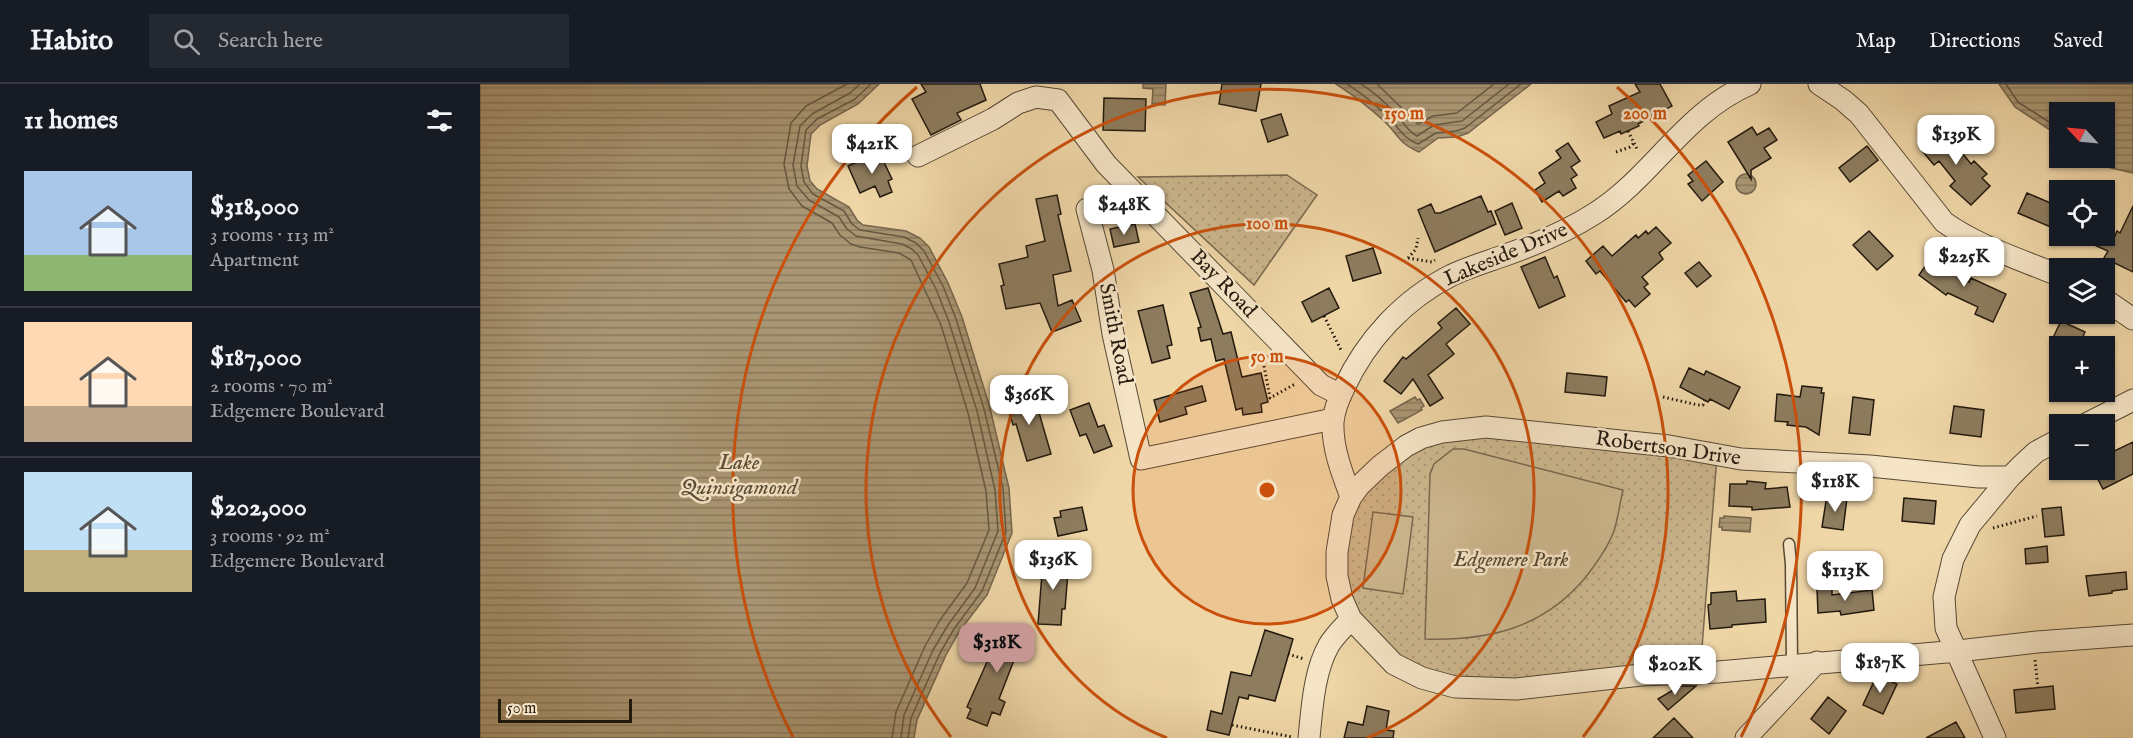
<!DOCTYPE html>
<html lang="en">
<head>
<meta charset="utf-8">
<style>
  :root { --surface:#171b24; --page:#242831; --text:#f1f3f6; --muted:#9ea1a6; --line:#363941; --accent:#c59692 }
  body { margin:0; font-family:"IM FELL English",serif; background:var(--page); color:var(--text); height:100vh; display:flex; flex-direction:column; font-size:22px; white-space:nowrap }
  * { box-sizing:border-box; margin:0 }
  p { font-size:20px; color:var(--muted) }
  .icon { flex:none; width:33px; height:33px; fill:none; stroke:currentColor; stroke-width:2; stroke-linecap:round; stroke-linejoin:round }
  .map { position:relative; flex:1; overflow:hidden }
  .details { display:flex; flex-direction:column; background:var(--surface); width:480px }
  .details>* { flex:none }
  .needle { width:39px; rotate:296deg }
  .tools { position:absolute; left:1569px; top:18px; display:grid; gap:12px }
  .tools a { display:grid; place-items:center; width:66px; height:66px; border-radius:0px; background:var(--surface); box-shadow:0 2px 4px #0004; font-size:30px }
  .scale { position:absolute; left:18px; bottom:15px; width:134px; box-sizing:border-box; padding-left:6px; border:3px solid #231a0e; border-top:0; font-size:16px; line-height:21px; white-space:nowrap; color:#231a0e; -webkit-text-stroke:4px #f5e4c6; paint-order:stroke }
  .price { position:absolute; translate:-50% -51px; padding:0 14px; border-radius:12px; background:#fff; color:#222; font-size:20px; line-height:39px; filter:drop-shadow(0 2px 3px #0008) }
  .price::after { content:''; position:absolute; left:50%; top:36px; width:18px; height:14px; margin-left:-9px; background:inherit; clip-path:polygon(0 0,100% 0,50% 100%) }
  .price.selected { background:var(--accent); color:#111 }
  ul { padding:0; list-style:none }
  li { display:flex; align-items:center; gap:18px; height:150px; padding:0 24px }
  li+li { border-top:2px solid var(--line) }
  li span { display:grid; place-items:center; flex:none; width:168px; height:120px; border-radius:0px; color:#555 }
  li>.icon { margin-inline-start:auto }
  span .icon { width:72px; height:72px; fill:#fffc; stroke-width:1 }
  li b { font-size:26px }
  h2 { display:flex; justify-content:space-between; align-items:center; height:72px; padding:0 24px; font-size:26px }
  header { display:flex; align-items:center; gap:36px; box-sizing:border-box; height:84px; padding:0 30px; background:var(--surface); border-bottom:2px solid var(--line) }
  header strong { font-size:28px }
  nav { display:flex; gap:33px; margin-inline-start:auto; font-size:21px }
  .search { width:420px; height:54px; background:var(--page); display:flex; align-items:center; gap:15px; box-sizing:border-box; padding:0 21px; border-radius:0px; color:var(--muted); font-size:22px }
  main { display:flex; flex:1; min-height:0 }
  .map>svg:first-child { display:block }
  .park { fill:url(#park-dots); stroke:#78684e; stroke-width:1.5 }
  .pitch { fill:#ccb68d; stroke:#78684e; stroke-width:1.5 }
  .water { fill:url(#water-rules); stroke:#74644b; stroke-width:1.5 }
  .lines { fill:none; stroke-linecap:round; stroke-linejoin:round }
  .shore { stroke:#665840; stroke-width:1.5 }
  .building { fill:#8d7c5e; stroke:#231a0e; stroke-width:1.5 }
  .lane-casing { stroke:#564934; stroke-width:13 }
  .street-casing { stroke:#564934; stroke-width:23 }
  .path { stroke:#231a0e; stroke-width:3; stroke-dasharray:1.5 3; stroke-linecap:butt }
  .lane { stroke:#f5e4c6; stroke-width:10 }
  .street { stroke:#f5e4c6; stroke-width:21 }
  .ring { fill:none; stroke:#ca500c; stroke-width:3 }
  .labels { text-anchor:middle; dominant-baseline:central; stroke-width:5; stroke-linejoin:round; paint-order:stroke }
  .street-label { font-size:21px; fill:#231a0e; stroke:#f5e4c6 }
  .park-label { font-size:21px; font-style:italic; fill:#564934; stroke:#f5e4c6 }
  .water-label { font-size:22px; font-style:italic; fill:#594c36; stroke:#f5e4c6 }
  .centre { fill:#ca500c; stroke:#f5e4c6; stroke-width:3 }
  .ring-label { font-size:18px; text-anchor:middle; font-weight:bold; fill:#ca500c; stroke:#f5e4c6; stroke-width:5; stroke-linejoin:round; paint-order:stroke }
</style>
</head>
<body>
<header>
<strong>Habito</strong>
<div class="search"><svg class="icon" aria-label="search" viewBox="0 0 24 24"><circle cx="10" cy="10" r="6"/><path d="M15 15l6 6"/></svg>Search here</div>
<nav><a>Map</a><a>Directions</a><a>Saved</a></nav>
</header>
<main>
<section class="details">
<h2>11 homes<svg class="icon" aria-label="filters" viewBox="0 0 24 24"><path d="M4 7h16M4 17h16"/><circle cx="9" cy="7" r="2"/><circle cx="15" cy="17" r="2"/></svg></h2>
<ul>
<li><span style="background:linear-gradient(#a9c7e8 70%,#8fb573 0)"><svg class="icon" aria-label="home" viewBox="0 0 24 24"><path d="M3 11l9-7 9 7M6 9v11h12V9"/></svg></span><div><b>$318,000</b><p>3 rooms · 113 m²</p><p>Apartment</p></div></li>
<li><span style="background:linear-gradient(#ffd9b3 70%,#b9a48a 0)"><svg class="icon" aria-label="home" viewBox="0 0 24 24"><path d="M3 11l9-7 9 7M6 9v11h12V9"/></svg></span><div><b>$187,000</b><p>2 rooms · 70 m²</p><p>Edgemere Boulevard</p></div></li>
<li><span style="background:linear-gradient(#bfe0f5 65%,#c2b280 0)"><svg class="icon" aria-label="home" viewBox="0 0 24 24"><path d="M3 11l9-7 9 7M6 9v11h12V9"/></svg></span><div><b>$202,000</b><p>3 rooms · 92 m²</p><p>Edgemere Boulevard</p></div></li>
</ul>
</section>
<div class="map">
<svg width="1653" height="654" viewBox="0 0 1653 654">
  <defs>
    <pattern id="park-dots" width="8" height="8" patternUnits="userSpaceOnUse" patternTransform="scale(1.5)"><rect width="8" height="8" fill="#ccb68d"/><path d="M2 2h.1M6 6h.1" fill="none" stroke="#af9c78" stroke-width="1.8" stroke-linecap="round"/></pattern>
    <pattern id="water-rules" width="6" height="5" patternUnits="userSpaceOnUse" patternTransform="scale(1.5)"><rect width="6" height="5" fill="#aa9673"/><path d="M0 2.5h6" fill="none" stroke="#8a7a5d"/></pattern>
  </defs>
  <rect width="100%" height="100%" fill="#efd6a7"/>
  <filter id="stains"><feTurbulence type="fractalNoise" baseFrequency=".00333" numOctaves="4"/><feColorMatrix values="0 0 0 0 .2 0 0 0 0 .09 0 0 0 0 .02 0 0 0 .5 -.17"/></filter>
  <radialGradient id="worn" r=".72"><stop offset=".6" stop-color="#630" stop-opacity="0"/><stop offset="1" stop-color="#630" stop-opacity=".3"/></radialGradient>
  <path class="park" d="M807 91 837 111 774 201 658 93Z
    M979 345 1237 372 1220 589 1036 605 914 580 862 515 871 413 900 382Z"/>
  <path class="pitch" d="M973 365H984L1143 406C1140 419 1138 434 1134 447 1128 463 1116 480 1105 494 1063 544 1009 557 945 555L950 390 954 380Z
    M893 428 933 433 923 510 883 504Z"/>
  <path class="water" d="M0 0H399L378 20 340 41 331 50 327 82 330 97 337 105 369 123 377 136 383 141 426 147 440 154 449 163 468 199 482 233 510 324 529 404 532 449 507 511 479 548 466 571 437 636 434 654H0Z
    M663 0H686L685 21 672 20 673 5 663 4Z
    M856 0H1051L988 49 977 53 958 54 939 68C918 59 919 51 904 37 889 23 873 11 856 0Z
    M1519 0H1653V89L1631 84 1610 74H1624V28H1580L1579 52 1535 23Z
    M1256 100a10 10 0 1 1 20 0a10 10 0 1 1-20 0Z
    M935 313 937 316 940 315 944 322 941 324 942 326 918 339 910 327Z
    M1244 432 1271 434 1270 448 1242 446V443H1239L1240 434H1244Z"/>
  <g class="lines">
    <path class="shore" d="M367 0 326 22 311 39 304 80 309 105 322 122 352 139 360 151 371 160 380 163 419 169 431 176 461 241 488 329 506 407 509 446 487 499 460 536 445 562 416 628 412 654
      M380 0 370 9 332 30 320 42 313 81 317 102 329 116 359 133 367 145 376 152 422 160 432 165 438 171 456 205 469 238 497 327 515 406 518 447 495 504 468 541 453 566 424 631 421 654
      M391 0 375 15 337 35 326 46 321 82 324 98 333 110 364 127 372 140 380 146 424 153 436 159 444 167 463 202 476 235 504 325 523 404 526 448 502 507 474 545 460 569 431 634 428 654
      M867 0C883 10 896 21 909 34 919 44 924 55 938 60L956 49 976 47 985 44 1041 0
      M881 0C894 8 907 20 917 31 923 38 928 48 937 52L954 41 982 37 1029 0
      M897 0 938 40 953 32 977 29 1014 0
      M1526 0 1538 18 1580 45"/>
  </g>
  <path class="building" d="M441 0H500L506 16 477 29 481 36 451 51 432 15 446 8Z
    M742 0H781L776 27 739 20Z
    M1155 0H1180L1192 22 1158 40 1159 42 1141 50 1140 47 1124 54 1116 38 1132 30 1129 22 1160 8Z
    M624 14 666 15 665 47 623 46Z
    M801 30 808 51 788 58 781 36Z
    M1272 43 1277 51 1289 44 1297 56 1284 64 1291 74 1271 86V95L1248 58Z
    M1462 44 1491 80 1494 77 1507 90 1502 94 1510 102 1491 121 1470 102 1475 97 1459 77 1454 81 1439 63Z
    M1088 59 1100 77 1091 83 1097 91 1091 95 1096 104 1083 112 1079 107 1062 118 1055 106 1065 99 1059 89 1081 74 1076 67Z
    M1387 62 1398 76 1370 98 1359 84Z
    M399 68 412 95 408 97 412 108 400 113 395 102 380 109 368 82Z
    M1226 77 1243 98 1222 117 1208 100 1213 97 1208 91Z
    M1547 109 1580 123V147L1538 129Z
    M577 111 581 130 578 131 591 187 573 191 578 222 592 216 601 237 572 248 560 219 526 225 521 202 524 201 519 180 548 173 546 162 565 157 556 115Z
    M1001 112 1008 128 1011 127 1016 140 955 168 938 126 951 120 955 129H960Z
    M1032 119 1042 144 1025 151 1015 127Z
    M1653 122V188L1624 174 1628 167 1594 152H1635L1637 147 1640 149Z
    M655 140 659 158 634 163 630 145Z
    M1176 143 1191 159 1179 169 1183 175 1162 193 1168 200 1164 203 1170 210 1155 223 1149 216 1146 218 1120 187 1116 190 1106 177 1123 162 1132 172 1156 151 1158 154 1166 147 1168 150Z
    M1389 147 1413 172 1397 186 1373 161Z
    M893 164 901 189 873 197 866 172Z
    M1453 171 1489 198 1491 194 1526 210 1513 238 1495 230 1498 223 1468 209 1466 211 1439 191Z
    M1065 173 1074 194 1077 192 1085 212 1059 224 1041 183Z
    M1219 178 1231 192 1217 203 1205 189Z
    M728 204 743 250 751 248 762 293 781 289 788 318 781 320 782 328 763 331 762 324 756 326 744 275 736 277 731 255 721 257 718 244 721 243 710 209Z
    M849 204 859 224 832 238 822 218Z
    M683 221 692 261 687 262 690 274 672 279 658 227Z
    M976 224 990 240 966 260 974 270 948 291 963 314 950 322 933 295 921 310 904 297 923 273 926 275 962 244 958 239Z
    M1581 237 1605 248 1599 262H1581L1571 258Z
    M1209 284 1224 291 1226 287 1260 303 1249 325 1230 315 1228 318 1200 303Z
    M1087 289 1127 293 1125 312 1085 308Z
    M722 302 726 317 705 323 707 330 680 338 674 316Z
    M1322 302 1342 304 1341 309H1344L1339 351 1326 343 1307 341 1308 338 1295 337 1297 310 1320 313Z
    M553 308 571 370 547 377 536 340 533 341 526 317Z
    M1373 313 1394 316 1390 351 1369 349Z
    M609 319 618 343 624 341 632 362 614 369 606 350 600 352 590 326Z
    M1474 322 1504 326 1501 353 1470 349Z
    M1653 358V390L1623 405 1613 386H1624V372Z
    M1267 397 1286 399 1285 405 1307 403 1310 423 1272 426V423L1249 422 1250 400H1267Z
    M1347 411 1367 414 1363 446 1342 443Z
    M1424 414 1456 417 1454 440 1422 437Z
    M602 423 607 446 578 452 574 434 581 433 580 427Z
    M1581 423 1584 451 1565 453 1562 425Z
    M1567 462 1568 478 1546 480 1545 465Z
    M568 470 585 472 583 486 588 487 585 525H582L581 541 558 540 563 477H568Z
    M1646 488 1647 505 1632 507V509L1609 512 1606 492Z
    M1352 503V511L1392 506 1394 526 1361 531 1360 527 1338 529 1337 505Z
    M1256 507 1257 517 1285 515 1286 538 1252 541V543L1230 545 1228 521 1231 520V509Z
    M531 540 551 549 541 573 536 571 519 615 525 618 520 631 512 628 507 642 487 634 491 625 487 623 523 542 529 545Z
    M785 546 813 555 795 617 769 611 768 615 759 613 749 651 727 646 731 627 742 630 751 588 771 592Z
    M1397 591 1417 600 1403 630 1383 621Z
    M1200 602H1216L1188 626 1178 615Z
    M1573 602 1575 625 1536 629 1534 606Z
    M1348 613 1366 627 1349 650 1331 635Z
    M887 622 909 627 906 646 914 647 913 654H864L868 638 883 641Z
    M1194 634 1213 654H1173Z
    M1476 638 1485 654H1446Z"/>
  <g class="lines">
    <g class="lane-casing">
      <path id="lane" d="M1309 460 1311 480 1312 580"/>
    </g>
    <g class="street-casing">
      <path id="street" d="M1270 0C1203 29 1173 93 1114 130 1086 148 1054 161 1023 172 1006 178 989 183 972 191 924 215 886 256 864 304 859 314 854 327 853 338 852 364 862 389 871 413L863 431 857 468V492L862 515 871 535 914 580 942 594 975 603 1036 605 1161 591 1238 588 1478 567 1557 558 1653 551
        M1339 0 1363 16 1379 30 1464 138C1499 163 1540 175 1580 192
        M438 72 513 35 538 19 556 13 578 16 626 80 841 301 861 311
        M607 125 623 186 633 250 661 375 853 335
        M1624 215 1653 235
        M1606 340 1653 316
        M871 413 879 402 900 382 926 362 941 354 962 348 1006 343 1189 362 1261 375 1390 382 1499 393H1530
        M829 654C832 624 834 587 849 561 855 551 864 543 871 535
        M1266 654 1337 578
        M1515 654 1466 544 1464 513 1473 475 1490 441 1530 393 1543 380 1556 368 1580 355"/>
    </g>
    <path class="path" d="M1148 47 1157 65
      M1136 68 1150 63 1154 59
      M928 174 952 178 955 176
      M928 174 936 165 938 154
      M844 232 861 266
      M784 282 790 314 815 300
      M1183 313 1218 321H1223L1225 316
      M1513 444 1557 432
      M808 570 824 575
      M1555 576 1558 604
      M752 641 812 653"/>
    <use href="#lane" class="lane"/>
    <use href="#street" class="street"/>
  </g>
  <circle cx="787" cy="406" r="134" fill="#ca500c" fill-opacity=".12"/>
  <g class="ring">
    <circle cx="787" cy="406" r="134"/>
    <path d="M687 654A267 267 0 1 1 887 654"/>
    <path d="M471 653A401 401 0 1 1 1103 653"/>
    <path d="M313 653A534 534 0 0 1 437 3M1137 3A534 534 0 0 1 1261 653"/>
  </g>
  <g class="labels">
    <g class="street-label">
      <text transform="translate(1026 171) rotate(-23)">Lakeside Drive</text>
      <text transform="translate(743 200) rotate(46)">Bay Road</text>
      <text transform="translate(635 250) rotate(79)">Smith Road</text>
      <text transform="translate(1188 365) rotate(8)">Robertson Drive</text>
    </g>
    <g class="park-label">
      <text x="1031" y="476">Edgemere Park</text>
    </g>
    <g class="water-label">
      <text x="259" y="379">Lake<tspan x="259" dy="25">Quinsigamond</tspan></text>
    </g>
  </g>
  <circle cx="787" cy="406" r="9" class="centre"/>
  <g class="ring-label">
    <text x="1165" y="35">200 m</text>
    <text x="924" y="35">150 m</text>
    <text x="787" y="145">100 m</text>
    <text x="787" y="278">50 m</text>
  </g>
  <rect width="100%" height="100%" filter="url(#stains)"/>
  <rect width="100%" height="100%" fill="url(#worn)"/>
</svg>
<div class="tools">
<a><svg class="needle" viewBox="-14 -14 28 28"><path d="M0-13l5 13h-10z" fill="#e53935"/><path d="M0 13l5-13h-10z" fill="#9ea1a6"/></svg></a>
<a><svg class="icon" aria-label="locate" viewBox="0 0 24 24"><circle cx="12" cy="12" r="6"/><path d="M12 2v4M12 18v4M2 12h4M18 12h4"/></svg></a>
<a><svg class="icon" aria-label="layers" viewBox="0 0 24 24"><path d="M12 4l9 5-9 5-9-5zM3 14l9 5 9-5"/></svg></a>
<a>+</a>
<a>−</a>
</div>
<div class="scale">50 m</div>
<b class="price" style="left:1476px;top:82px">$139K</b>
<b class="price" style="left:392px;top:91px">$421K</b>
<b class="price" style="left:644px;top:152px">$248K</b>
<b class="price" style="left:1484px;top:204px">$225K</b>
<b class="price" style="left:549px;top:342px">$366K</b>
<b class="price" style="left:1355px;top:429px">$118K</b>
<b class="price" style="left:573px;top:507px">$136K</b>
<b class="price" style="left:1365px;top:518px">$113K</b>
<b class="price selected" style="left:517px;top:590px">$318K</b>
<b class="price" style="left:1400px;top:610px">$187K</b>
<b class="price" style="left:1195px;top:612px">$202K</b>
</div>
</main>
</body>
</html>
